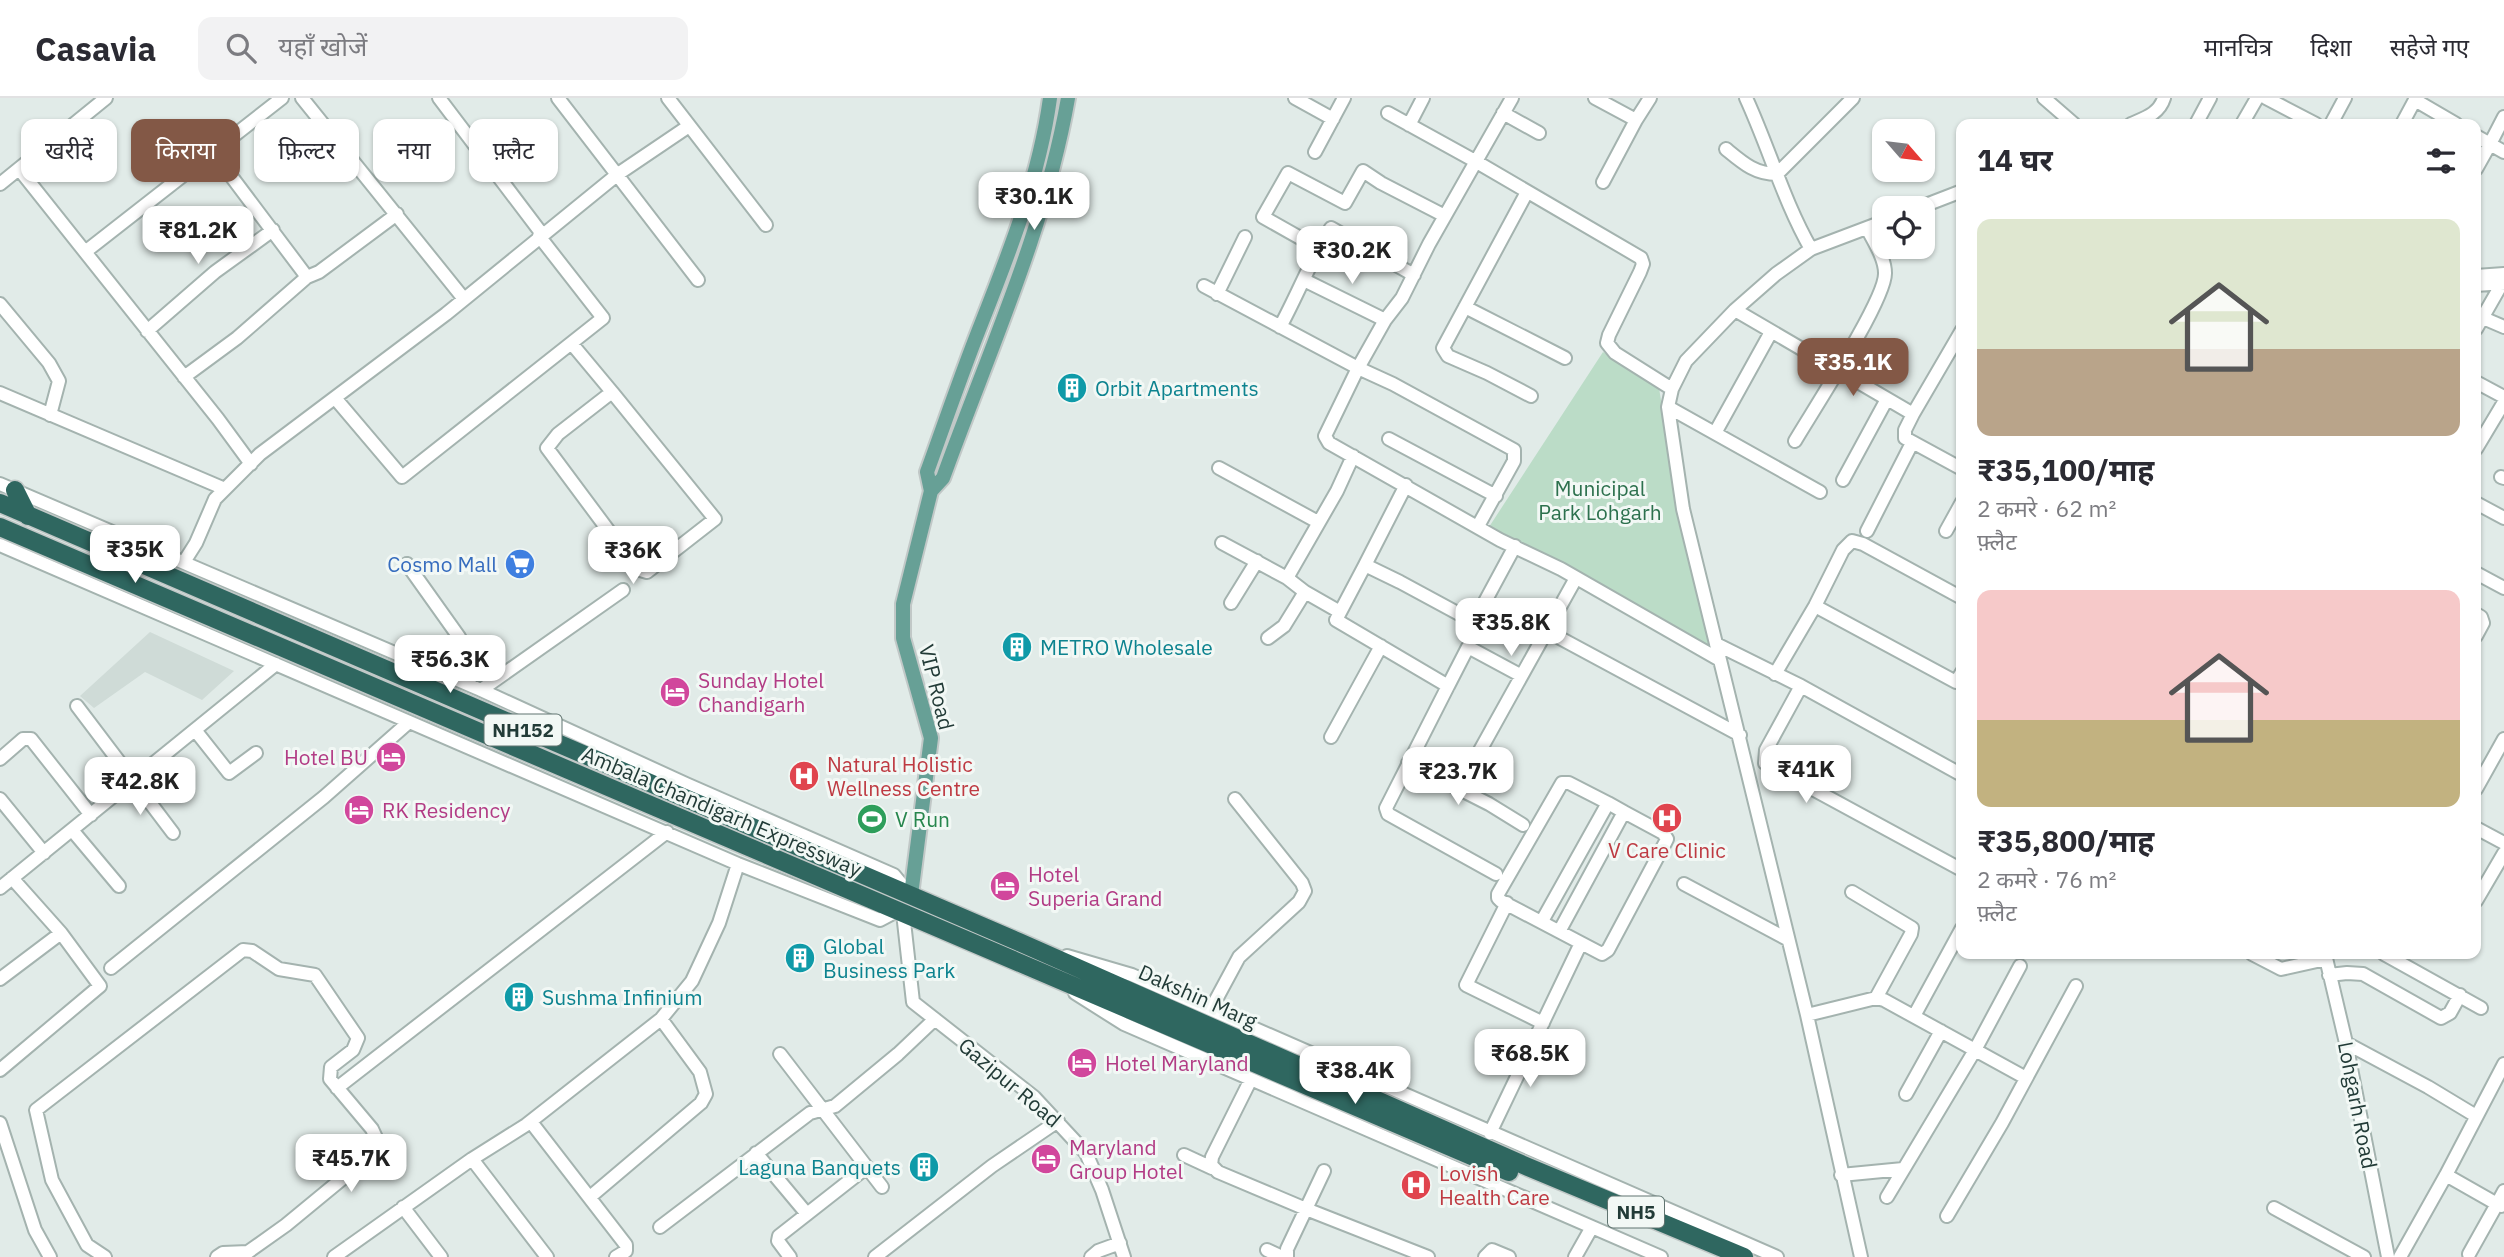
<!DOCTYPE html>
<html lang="hi">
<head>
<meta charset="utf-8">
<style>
  :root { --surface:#fff; --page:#f2f2f3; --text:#2b2b33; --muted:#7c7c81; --line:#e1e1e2; --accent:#835846 }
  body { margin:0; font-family:"IBM Plex Sans","Noto Sans Devanagari",sans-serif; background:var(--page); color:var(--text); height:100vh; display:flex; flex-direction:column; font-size:26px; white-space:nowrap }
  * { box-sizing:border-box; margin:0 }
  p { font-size:23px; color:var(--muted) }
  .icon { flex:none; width:38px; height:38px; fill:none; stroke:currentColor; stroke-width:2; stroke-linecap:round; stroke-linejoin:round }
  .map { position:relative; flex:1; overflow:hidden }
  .details { position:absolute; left:1956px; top:21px; width:525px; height:840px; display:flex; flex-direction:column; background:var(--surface); border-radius:14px; box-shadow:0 2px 5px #0004 }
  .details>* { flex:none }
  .banner { position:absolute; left:21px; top:21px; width:665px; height:63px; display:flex; gap:14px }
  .needle { width:46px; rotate:118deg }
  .controls { position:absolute; left:1872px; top:21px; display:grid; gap:14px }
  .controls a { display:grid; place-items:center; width:63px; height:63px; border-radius:14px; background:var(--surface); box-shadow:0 2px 5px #0004; font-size:35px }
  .price { position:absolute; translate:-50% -60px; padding:0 16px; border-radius:14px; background:#fff; color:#222; font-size:23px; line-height:46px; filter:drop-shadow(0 2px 4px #0008) }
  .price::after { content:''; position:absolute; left:50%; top:42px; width:21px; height:16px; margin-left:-10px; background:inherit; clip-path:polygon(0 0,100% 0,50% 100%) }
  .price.on { background:var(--accent); color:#fff }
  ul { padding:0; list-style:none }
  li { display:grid; align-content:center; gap:14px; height:371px; padding:0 21px }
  li span { display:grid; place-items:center; height:217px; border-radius:14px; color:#555 }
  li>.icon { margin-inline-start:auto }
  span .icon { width:126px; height:126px; fill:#fffc; stroke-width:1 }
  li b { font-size:30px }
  h2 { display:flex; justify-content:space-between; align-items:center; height:84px; padding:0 21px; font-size:30px }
  .pill { padding:0 24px; border-radius:14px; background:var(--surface); box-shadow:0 2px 5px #0004; font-size:24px; line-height:63px }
  .pill.on { background:var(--accent); color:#fff }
  header { display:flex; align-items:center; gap:42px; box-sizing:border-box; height:98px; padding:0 35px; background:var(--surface); border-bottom:2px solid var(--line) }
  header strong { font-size:33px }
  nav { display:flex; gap:38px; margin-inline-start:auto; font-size:24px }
  .search { width:490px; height:63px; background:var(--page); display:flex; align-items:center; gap:18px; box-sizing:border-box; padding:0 24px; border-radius:14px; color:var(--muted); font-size:26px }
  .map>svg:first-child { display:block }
  .built { fill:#cfdbd7 }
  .green { fill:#bbdcc7 }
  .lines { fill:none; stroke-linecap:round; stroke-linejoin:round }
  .minor-casing { stroke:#a4b3af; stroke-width:16 }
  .major-casing { stroke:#c1c8c7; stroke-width:18 }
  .highway-casing { stroke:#c1c8c7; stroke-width:21 }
  .minor { stroke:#fff; stroke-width:12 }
  .major { stroke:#67a096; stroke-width:14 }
  .highway { stroke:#2f6760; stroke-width:18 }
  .labels { text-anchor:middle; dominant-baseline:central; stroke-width:6; stroke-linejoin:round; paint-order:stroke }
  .shield { fill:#f2f8f5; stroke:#607470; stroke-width:2 }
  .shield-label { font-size:19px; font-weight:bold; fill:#223b37 }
  .culture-label { font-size:21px; fill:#0d838f; stroke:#f2f8f5; text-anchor:start }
  .park-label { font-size:21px; fill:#2d714e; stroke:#f2f8f5 }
  .shop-label { font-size:21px; fill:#366cbe; stroke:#f2f8f5; text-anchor:end }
  .hotel-label { font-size:21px; fill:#b23c85; stroke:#f2f8f5; text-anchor:start }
  .street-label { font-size:21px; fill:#223b37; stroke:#f2f8f5 }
  .health-label { font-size:21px; fill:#be3a42; stroke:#f2f8f5; text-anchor:start }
  .leisure-label { font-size:21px; fill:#27864d; stroke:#f2f8f5; text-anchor:start }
</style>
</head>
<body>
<header>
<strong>Casavia</strong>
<div class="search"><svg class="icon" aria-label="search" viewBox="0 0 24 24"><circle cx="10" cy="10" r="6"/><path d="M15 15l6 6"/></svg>यहाँ खोजें</div>
<nav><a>मानचित्र</a><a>दिशा</a><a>सहेजे गए</a></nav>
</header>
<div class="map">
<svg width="2504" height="1159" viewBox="0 0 2504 1159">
  <rect width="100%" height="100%" fill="#e1ebe8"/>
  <path class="built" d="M150 534 234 573 202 602 145 574 94 610 80 598Z"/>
  <path class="green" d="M1603 254 1659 290 1682 431 1710 550 1489 429Z"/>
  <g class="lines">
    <g class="minor-casing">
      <path id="minor" d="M302 0 464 201
        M439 0 542 136
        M558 0 698 182
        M668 0 766 127
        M1295 0 1333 21
        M1512 0 1429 146 1402 200 1385 222 1358 270 1325 338 1329 345 1500 442 1561 471 1720 562
        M1595 0 1636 22 1650 0
        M1746 0C1769 50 1784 104 1811 151
        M2044 0 2074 26
        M2266 0 2316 26
        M2415 2 2456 26
        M1388 15 1475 63 1641 160 1643 166 1640 174 1609 237 1607 245 1615 255 1672 291
        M1503 15 1539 35
        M2131 26C2145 20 2159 16 2164 0
        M2196 26 2210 0
        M2242 26 2257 0
        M2331 26 2345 0
        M2402 26 2416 0
        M1409 27 1423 0
        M2476 38 2490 46 2504 19
        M1726 51C1743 65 1755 76 1777 76L1853 0
        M213 54 307 179
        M1315 54 1344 0
        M19 71 218 321 251 366
        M2476 71 2490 46 2504 54
        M1603 84 1636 22
        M0 86 106 0
        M1527 94 1443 250 1448 258 1487 275 1531 298
        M1918 110 1962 93
        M1318 150 1263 119 1288 75 1345 105 1363 73 1381 85 1445 118
        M85 154 282 0
        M2476 178 2504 176
        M1304 182 1385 222
        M2476 187 2504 185
        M1204 188 1358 270 1393 286 1514 352V363L1478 428
        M1217 196 1245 139
        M0 206 49 265 59 283 50 317
        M1465 209 1565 260
        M1735 212 1913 316 1905 332V340L1962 371
        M2476 221 2483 220 2504 229
        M1280 229C1298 196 1311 161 1331 130L1414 177
        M2476 231 2504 182
        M147 233 215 174 273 132
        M572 246 612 294 558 336 547 350 637 471 647 474 715 421 612 294
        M184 279 237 240 307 179 319 174 397 116
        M2476 284 2504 299
        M0 295 225 391
        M335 300 402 379 603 220 539 138
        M1668 309 1820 394
        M1913 316 1962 232
        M1715 335 1771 234
        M1389 341 1496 398
        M1795 343C1812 314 1886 201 1885 175 1885 160 1874 144 1867 130
        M2476 351 2504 304
        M1219 370 1318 424
        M2501 379 2504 380
        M1843 382 1887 301
        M0 386 481 592 686 686 894 777 908 794
        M2476 405 2504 420
        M1867 433 1912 345
        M1946 433 1962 404
        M1222 445 1287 480 1337 393 1353 358
        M0 447 738 766 880 822 897 813
        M184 464 196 445 215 401 260 356 446 216 618 76 689 28
        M407 466 459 539 477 570 467 586
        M1365 467 1406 387
        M2476 475 2504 490
        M1305 494 1340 514
        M1231 505 1257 463
        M1815 508 1956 584 1962 574
        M2476 516 2481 519 2483 525 2476 538
        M1545 532 1740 637
        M1268 540 1284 528 1305 494 1287 480
        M1716 546 1801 588 1962 677
        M1775 576 1815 508 1843 452 1852 443 1863 446 1962 500
        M1448 588 1468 549 1520 577
        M1801 588 1766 652 1765 665 1962 772
        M481 592 623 492
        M77 608 173 735
        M195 632 229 675 256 655
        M1331 639 1381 548
        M1477 658 1576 480
        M0 661 23 641H31L91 717
        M1408 665 1489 706 1523 727
        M2476 691 2504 641
        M0 701 44 755
        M2476 730 2504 745
        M72 732 119 788
        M1496 776 1388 716 1386 710 1448 588 1336 522 1365 467 1400 484 1474 524 1515 448
        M1684 786 1787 841
        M0 790 276 566
        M1852 794 1912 830 1911 836 1876 900
        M2476 803 2504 755
        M1507 805 1466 887 1543 925
        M903 815 913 904 1034 999 1086 1055 1102 1092 1124 1159
        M1542 823 1608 705 1624 714
        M1560 832 1624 714 1663 735 1667 741 1665 745 1608 852 1602 856 1581 845
        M2252 856 2281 871 2326 861
        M2325 856 2346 945 2388 1159
        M2384 856 2481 910
        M1067 858 1132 877 1777 1159
        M111 870 324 699 409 624
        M2329 877 2347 875 2363 876 2441 920 2450 915 2460 897
        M0 881 61 835
        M1075 895 1124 926 1661 1159
        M1211 911 1239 859 1299 804 1305 793 1302 785 1235 701
        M1807 917 1876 900 1884 902 2026 980
        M1914 918 1962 830
        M2346 945 2428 989 2476 1018
        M780 956 882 1089
        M0 972 100 888 61 835 12 780
        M1251 981 1212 1059 1211 1067 1218 1074 1306 1111 1287 1151V1159
        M337 990 667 734
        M1906 996 1941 933
        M531 1024 626 1147V1153L616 1159
        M0 1025 35 1132 50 1159
        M1490 1035 1581 845 1501 803 1498 800V796L1562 685H1569L1608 705
        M756 1055 807 1116
        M1184 1057 1212 1070
        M472 1061 547 1159
        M1324 1073 1306 1111 1428 1159
        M1841 1077 1903 1071
        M2446 1077 2497 1106 2504 1093
        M590 1099 701 1005 706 996 700 974 661 921
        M1887 1099 1975 952 2020 868
        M403 1109 441 1159
        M2274 1110 2364 1159
        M1947 1118 2002 1025 2076 888
        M660 1129 810 1015 835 1008 898 956 935 921
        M1267 1152 1282 1159
        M2469 1156 2497 1106 2501 1108
        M105 1159 87 1147 52 1082 36 1012 243 852 252 853 279 871 315 877 358 940 353 952 331 969 330 981 372 1031 378 1044 371 1057 286 1127 248 1154 223 1155 217 1159
        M334 1159 472 1061 526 1027 661 921 692 883 719 825 738 766
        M790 1159 778 1143 779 1138 867 1069
        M875 1159 992 1068 1058 1023
        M1091 1159 1098 1153 1120 1145
        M1485 1159 1492 1152 1509 1159
        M1575 1159 1592 1129
        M1861 1159 1807 917 1683 411 1668 309 1672 291 1686 263 1735 212 1776 176 1811 151 1885 123
        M2400 1159 2446 1077 2504 966"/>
    </g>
    <g class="major-casing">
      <path id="major" d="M931 393 943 380C988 255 1045 132 1068 0
        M911 797 931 640 903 540V506L931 393 927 374C944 327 960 280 978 234 1008 158 1039 81 1050 0"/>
    </g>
    <g class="highway-casing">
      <path id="highway" d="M15 392 28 418
        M0 405 1019 844 1528 1069 1744 1159
        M0 429 1509 1074"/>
    </g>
    <use href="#minor" class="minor"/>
    <use href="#major" class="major"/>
    <use href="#highway" class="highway"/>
  </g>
  <defs>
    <g id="building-disc" transform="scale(1.575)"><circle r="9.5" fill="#0f9aa8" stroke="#f2f8f5"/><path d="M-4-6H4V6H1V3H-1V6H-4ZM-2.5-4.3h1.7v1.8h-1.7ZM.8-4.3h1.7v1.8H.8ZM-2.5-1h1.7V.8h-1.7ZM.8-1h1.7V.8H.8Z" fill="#fff"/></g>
    <g id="supermarket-disc" transform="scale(1.575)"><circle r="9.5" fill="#3f7fe0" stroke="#f2f8f5"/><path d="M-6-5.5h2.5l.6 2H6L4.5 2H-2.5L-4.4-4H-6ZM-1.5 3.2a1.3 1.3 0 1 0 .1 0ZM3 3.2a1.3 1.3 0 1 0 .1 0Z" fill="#fff"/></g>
    <g id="hotel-disc" transform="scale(1.575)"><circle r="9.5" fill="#d1479c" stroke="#f2f8f5"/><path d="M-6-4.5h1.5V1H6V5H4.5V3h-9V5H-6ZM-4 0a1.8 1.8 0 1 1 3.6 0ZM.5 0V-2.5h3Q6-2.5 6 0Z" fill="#fff"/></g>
    <g id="hospital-disc" transform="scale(1.575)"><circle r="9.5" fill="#e0444e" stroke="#f2f8f5"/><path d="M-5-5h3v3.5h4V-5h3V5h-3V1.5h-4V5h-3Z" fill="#fff"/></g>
    <g id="stadium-disc" transform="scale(1.575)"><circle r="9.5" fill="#2e9e5b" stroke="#f2f8f5"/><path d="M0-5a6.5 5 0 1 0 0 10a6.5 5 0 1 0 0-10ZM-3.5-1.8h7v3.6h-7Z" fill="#fff"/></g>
  </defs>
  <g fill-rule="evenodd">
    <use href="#building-disc" x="1072" y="290"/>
    <use href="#supermarket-disc" x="520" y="466"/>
    <use href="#building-disc" x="1017" y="549"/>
    <use href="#hotel-disc" x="675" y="594"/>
    <use href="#hotel-disc" x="391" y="659"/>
    <use href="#hospital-disc" x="804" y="678"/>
    <use href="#hotel-disc" x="359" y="712"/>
    <use href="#hospital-disc" x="1667" y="720"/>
    <use href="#stadium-disc" x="872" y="721"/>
    <use href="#hotel-disc" x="1005" y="788"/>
    <use href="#building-disc" x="800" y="860"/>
    <use href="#building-disc" x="519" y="899"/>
    <use href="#hotel-disc" x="1082" y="965"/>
    <use href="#hotel-disc" x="1046" y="1061"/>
    <use href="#building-disc" x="924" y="1069"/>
    <use href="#hospital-disc" x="1416" y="1087"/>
  </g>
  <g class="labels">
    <g class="shield">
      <rect x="484.5" y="616.5" width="77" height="31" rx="5"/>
      <rect x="1608" y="1098.5" width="56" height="31" rx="5"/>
    </g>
    <g class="shield-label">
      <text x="523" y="632">NH152</text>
      <text x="1636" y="1114">NH5</text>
    </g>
    <g class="culture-label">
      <text x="1095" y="290">Orbit Apartments</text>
      <text x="1040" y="549">METRO Wholesale</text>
      <text x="823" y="848">Global<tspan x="823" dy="24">Business Park</tspan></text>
      <text x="542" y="899">Sushma Infinium</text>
      <text x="901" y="1069" text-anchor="end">Laguna Banquets</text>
    </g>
    <g class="park-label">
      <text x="1600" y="390">Municipal<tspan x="1600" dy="24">Park Lohgarh</tspan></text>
    </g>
    <g class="shop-label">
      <text x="497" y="466">Cosmo Mall</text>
    </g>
    <g class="hotel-label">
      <text x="698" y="582">Sunday Hotel<tspan x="698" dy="24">Chandigarh</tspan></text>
      <text x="368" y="659" text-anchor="end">Hotel BU</text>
      <text x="382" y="712">RK Residency</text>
      <text x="1028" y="776">Hotel<tspan x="1028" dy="24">Superia Grand</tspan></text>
      <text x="1105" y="965">Hotel Maryland</text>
      <text x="1069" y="1049">Maryland<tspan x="1069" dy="24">Group Hotel</tspan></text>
    </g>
    <g class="street-label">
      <text transform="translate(937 589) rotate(76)">VIP Road</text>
      <text transform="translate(722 713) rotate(23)">Ambala Chandigarh Expressway</text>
      <text transform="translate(1198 898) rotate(24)">Dakshin Marg</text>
      <text transform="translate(1010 984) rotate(40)">Gazipur Road</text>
      <text transform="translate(2358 1007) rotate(79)">Lohgarh Road</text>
    </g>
    <g class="health-label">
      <text x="827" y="666">Natural Holistic<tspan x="827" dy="24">Wellness Centre</tspan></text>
      <text x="1667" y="752" text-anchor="middle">V Care Clinic</text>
      <text x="1439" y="1075">Lovish<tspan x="1439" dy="24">Health Care</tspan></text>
    </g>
    <g class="leisure-label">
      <text x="895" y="721">V Run</text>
    </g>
  </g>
</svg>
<div class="controls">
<a><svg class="needle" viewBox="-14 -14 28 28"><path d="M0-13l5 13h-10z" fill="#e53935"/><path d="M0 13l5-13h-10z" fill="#7c7c81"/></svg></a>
<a><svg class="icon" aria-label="locate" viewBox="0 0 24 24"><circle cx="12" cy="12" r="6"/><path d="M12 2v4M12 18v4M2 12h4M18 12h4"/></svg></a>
</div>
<b class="price" style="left:1034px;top:134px">₹30.1K</b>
<b class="price" style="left:198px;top:168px">₹81.2K</b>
<b class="price" style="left:1352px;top:188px">₹30.2K</b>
<b class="price on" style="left:1853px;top:300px">₹35.1K</b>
<b class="price" style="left:135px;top:487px">₹35K</b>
<b class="price" style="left:633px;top:488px">₹36K</b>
<b class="price" style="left:1511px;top:560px">₹35.8K</b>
<b class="price" style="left:450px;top:597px">₹56.3K</b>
<b class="price" style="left:1806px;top:707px">₹41K</b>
<b class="price" style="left:1458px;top:709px">₹23.7K</b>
<b class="price" style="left:140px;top:719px">₹42.8K</b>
<b class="price" style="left:1530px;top:991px">₹68.5K</b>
<b class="price" style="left:1355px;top:1008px">₹38.4K</b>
<b class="price" style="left:351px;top:1096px">₹45.7K</b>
<div class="banner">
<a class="pill">खरीदें</a>
<a class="pill on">किराया</a>
<a class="pill">फ़िल्टर</a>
<a class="pill">नया</a>
<a class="pill">फ़्लैट</a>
</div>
<section class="details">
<h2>14 घर<svg class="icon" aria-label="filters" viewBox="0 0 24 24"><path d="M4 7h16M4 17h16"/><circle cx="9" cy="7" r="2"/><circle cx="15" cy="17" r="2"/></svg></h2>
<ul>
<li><span style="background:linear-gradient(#dfe7d0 60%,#b9a48a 0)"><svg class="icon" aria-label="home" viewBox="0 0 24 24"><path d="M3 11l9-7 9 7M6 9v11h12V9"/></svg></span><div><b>₹35,100/माह</b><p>2 कमरे · 62 m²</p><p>फ़्लैट</p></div></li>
<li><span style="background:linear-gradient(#f6c9c9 60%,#c2b280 0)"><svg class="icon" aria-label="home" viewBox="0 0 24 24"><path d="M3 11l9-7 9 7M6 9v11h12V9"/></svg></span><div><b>₹35,800/माह</b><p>2 कमरे · 76 m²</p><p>फ़्लैट</p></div></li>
</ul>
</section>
</div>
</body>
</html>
